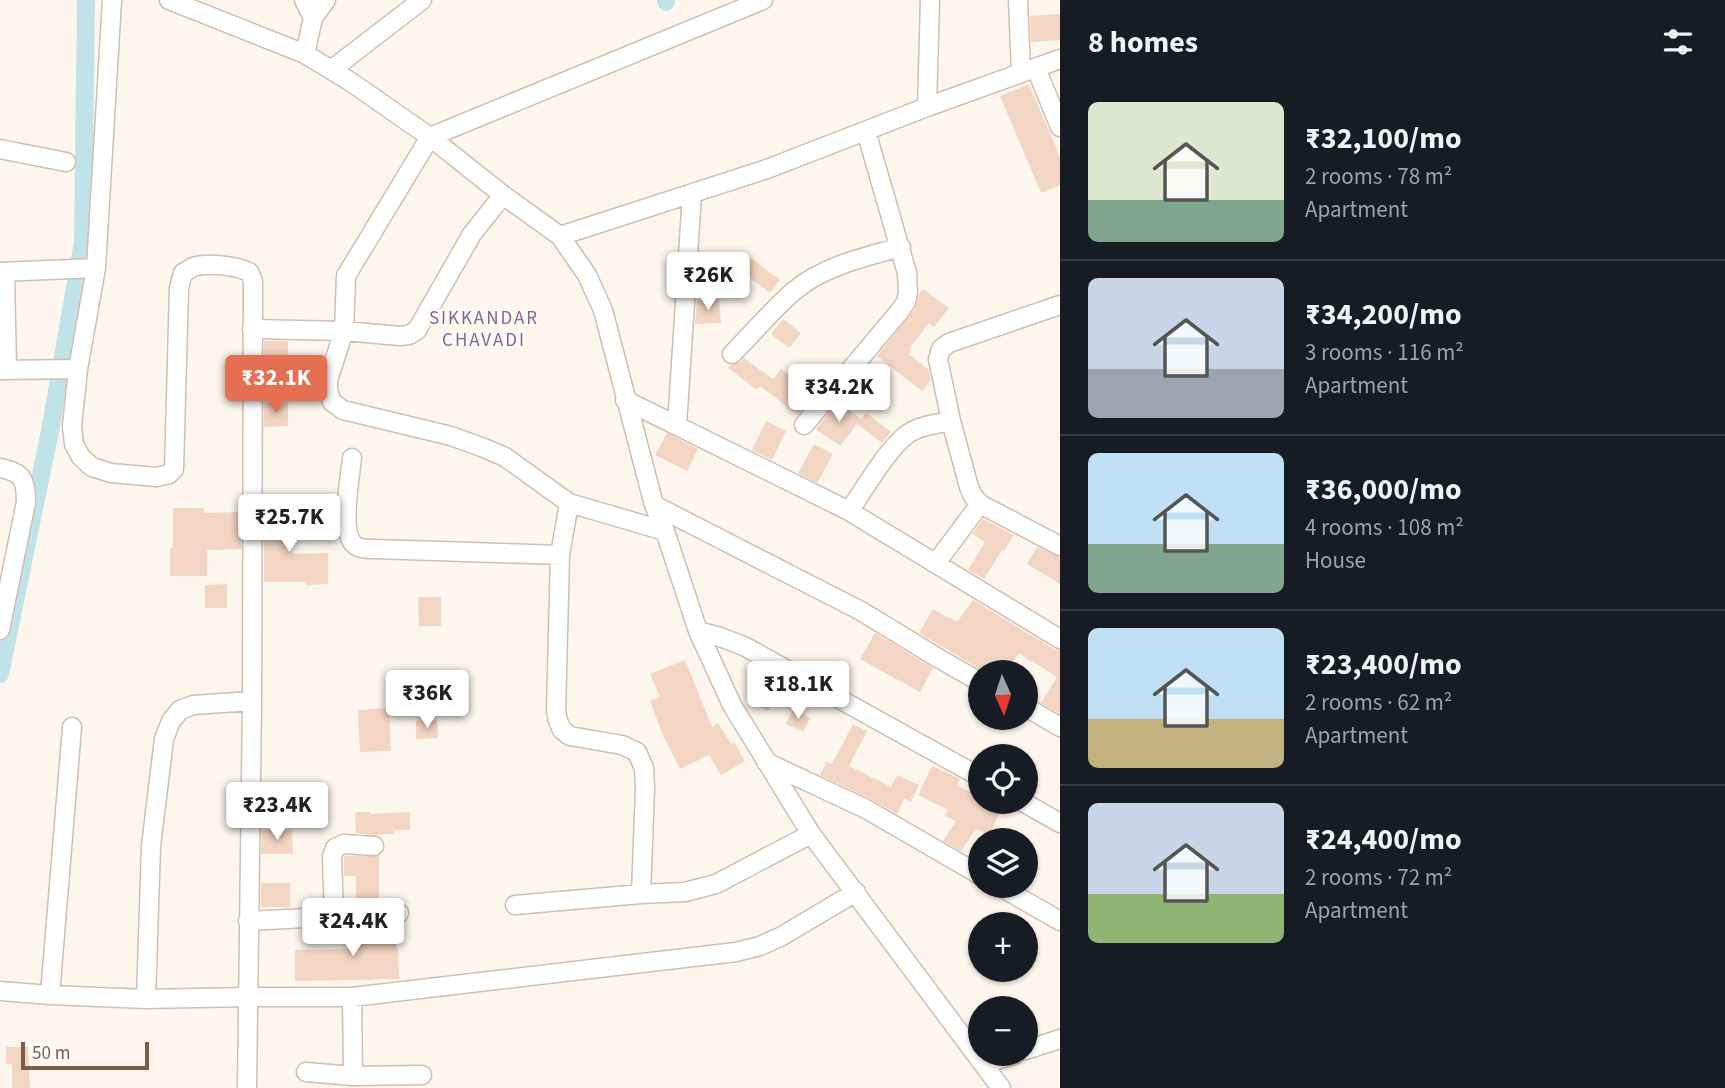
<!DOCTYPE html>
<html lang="en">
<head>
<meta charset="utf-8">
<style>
  :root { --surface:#171b24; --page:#20242c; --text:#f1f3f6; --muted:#9ea1a6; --line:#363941; --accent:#e76f51 }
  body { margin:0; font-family:"Source Sans 3",sans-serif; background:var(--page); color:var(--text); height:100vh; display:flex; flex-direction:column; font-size:26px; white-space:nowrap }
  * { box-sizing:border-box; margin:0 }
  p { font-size:23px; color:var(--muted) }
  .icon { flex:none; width:38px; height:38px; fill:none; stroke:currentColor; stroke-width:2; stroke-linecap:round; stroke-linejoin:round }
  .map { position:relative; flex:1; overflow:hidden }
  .sheet { display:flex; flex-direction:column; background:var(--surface); width:665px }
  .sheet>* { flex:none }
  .needle { width:46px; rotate:177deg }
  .controls { position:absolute; left:968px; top:660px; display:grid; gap:14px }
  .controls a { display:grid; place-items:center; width:70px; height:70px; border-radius:50%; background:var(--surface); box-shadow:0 2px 5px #0004; font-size:35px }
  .scale { position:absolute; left:21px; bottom:18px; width:128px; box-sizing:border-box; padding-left:7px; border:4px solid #7a5c4d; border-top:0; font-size:19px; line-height:24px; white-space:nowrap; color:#7a5c4d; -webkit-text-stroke:5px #fffaf3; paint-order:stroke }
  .price { position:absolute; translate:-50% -60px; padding:0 16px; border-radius:7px; background:#fff; color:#222; font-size:23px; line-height:46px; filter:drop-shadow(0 2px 4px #0008) }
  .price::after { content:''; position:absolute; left:50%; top:42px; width:21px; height:16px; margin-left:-10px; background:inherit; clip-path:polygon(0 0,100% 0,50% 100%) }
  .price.current { background:var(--accent); color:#fff }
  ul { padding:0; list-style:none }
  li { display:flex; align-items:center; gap:21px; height:175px; padding:0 28px }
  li+li { border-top:2px solid var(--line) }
  li span { display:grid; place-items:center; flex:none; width:196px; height:140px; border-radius:10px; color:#555 }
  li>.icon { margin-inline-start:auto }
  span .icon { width:84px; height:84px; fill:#fffc; stroke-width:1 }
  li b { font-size:30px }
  h2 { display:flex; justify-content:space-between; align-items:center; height:84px; padding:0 28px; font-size:30px }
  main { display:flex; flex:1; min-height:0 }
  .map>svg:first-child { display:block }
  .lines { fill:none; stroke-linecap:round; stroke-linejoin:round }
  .canal { stroke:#bfe3e8; stroke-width:18 }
  .building { fill:#f3d5c3 }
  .minor-casing { stroke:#d1beb0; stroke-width:21 }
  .minor { stroke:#fff; stroke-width:18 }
  .labels { text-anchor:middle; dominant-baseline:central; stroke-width:6; stroke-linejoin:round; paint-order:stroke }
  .neighbourhood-label { font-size:19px; letter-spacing:2px; fill:#846695; stroke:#fffaf3 }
</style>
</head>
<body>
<main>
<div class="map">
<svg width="1060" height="1088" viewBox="0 0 1060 1088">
  <rect width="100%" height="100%" fill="#fdf6ec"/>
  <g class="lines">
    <path class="canal" d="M666 0V2
      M0 674 50 431 83 242 86 0"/>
  </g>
  <path class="building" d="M1060 14V40L1031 42 1030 16Z
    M1029 84 1060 157V185L1041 193 1000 96Z
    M750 257 780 280 770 293 739 270Z
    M923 289 949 308 934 327 929 323 909 349 911 351 908 354 928 369 931 380 922 391 877 356 915 309 919 294Z
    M719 299 721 323 695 324 697 300Z
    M783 319 801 333 789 348 771 334Z
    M264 341H288V365L264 366Z
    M744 358 773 379 781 369 815 394 798 415 760 386 757 390 728 368 730 365 740 362Z
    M838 402 861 419 840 446 816 429Z
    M264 403H288V426L264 427Z
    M866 413 891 432 882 443 857 424Z
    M766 421 786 431 772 460 752 450Z
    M667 433 698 449 687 471 655 455Z
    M814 444 833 454 817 483 798 473Z
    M173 508H204V513L241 512V549L207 550V576H170V548H173Z
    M264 511H292V554L328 553V584L306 585V582H264Z
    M983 519 1014 535 1004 551 1002 550 984 579 968 570 985 542 972 534Z
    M1037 547 1060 557V584L1027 564Z
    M227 584V608H205V585Z
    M418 597H441V626H419Z
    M973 600 1054 649 1060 650V714L1041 703 1057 677 1032 661 1031 662 1019 653 1006 672H985L919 633 933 609 957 622Z
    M875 633 933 668 920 692 860 659Z
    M685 660 712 727 718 723 731 744 734 742 745 761 721 775 709 755 680 769 662 733 650 701 660 697 650 674Z
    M414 672H439L440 687 414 688Z
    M764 675 782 684 768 711 751 702Z
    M389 708 391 751 360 752 358 710Z
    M793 710 810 718 803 732 786 724Z
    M437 720 438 738 416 739V721Z
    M853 724 867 731 849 766 891 787 897 775 919 785 911 802 904 798 897 814 871 799 820 775 827 762 832 764Z
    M932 766 960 779 957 785 980 797V802H984L983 804 1000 812 989 835 976 829 961 851 943 841 956 821 945 816 948 810 918 795Z
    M355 812H370V814L410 812V830H394V834H378V836L356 833Z
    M262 830H292L293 854H261Z
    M344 856H379V903L356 904V876H344Z
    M261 883H290V907H261Z
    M396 925V948H398L399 979 295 981V950L352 949 351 927Z
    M6 1047H28L30 1088H12V1064H6Z"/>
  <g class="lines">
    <g class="minor-casing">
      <path id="minor" d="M112 0 96 268 78 369 72 426 74 444 81 457 92 467 111 473 157 477 169 474 174 469 179 288 183 273C187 271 190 269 193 267 208 262 236 266 249 272L253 281 252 701 247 1088
        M169 0 305 54 348 80 430 137 503 195 560 236 587 275 603 310 654 505 665 531 698 631 732 705 811 834 1001 1088
        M304 0 313 18 305 54
        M1018 0 1021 72
        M313 18 326 0
        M1036 68 1060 127
        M331 70 422 0
        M927 107 930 0
        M0 149 66 162
        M560 236 767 169 927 107 1060 59
        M0 272 96 268
        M5 272 7 370
        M1060 305 949 343 941 349 938 359 951 421 969 487 973 496 980 504 1060 546
        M252 329 344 331 400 336 409 335 417 330 472 234 503 195
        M732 354C753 333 772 310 794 291 824 266 864 257 901 247
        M0 370 78 369
        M625 400 849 511 1060 639
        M804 425 899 312 906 302 908 292 907 273 866 131
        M677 426 692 194
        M352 458C350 477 338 539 358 547 362 549 370 549 375 549L560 555
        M0 468C23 472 26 480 26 502L0 630
        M569 503 560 555 556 711 558 721 562 730 570 736 622 745 637 752 644 768 645 789 641 894
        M654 505 861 611 938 658 980 682
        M849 511C864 490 889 446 909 433 921 425 937 424 951 421
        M665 531 569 503 505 457 484 448 451 436 343 410 332 402 328 390V380L344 331 346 276 430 137 763 0
        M936 563 980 504
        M698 631 720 637 744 646 980 777
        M1026 707 1060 727
        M766 762 866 809 980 875
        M1023 802 1060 823
        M999 886 1060 921
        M515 905 641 894 685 892 716 884 811 834
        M334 916 332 857 335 848 344 844 374 846
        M248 921 399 913
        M0 991 50 995 146 999 248 997H352L736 952 760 946 782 936 856 892
        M50 995 72 727
        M352 997 353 1076
        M146 999 151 846 164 739 171 721 180 710 193 705 252 701
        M1026 1050 1060 1039
        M984 1064 1016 1054
        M306 1072 353 1076 422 1075"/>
    </g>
    <use href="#minor" class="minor"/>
  </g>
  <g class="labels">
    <g class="neighbourhood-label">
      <text x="484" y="318">SIKKANDAR<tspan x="484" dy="22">CHAVADI</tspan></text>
    </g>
  </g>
</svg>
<div class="controls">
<a><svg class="needle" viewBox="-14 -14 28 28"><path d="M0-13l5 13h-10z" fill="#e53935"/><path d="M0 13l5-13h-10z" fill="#9ea1a6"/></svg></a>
<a><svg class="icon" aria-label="locate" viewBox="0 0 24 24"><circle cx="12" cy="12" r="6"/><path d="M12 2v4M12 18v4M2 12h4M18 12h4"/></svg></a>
<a><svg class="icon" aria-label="layers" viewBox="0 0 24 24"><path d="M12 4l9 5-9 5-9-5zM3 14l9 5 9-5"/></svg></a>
<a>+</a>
<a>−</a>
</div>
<div class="scale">50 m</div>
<b class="price" style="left:708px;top:312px">₹26K</b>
<b class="price current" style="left:276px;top:415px">₹32.1K</b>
<b class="price" style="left:839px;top:424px">₹34.2K</b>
<b class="price" style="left:289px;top:554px">₹25.7K</b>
<b class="price" style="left:798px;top:721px">₹18.1K</b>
<b class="price" style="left:427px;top:730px">₹36K</b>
<b class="price" style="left:277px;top:842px">₹23.4K</b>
<b class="price" style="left:353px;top:958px">₹24.4K</b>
</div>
<section class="sheet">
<h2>8 homes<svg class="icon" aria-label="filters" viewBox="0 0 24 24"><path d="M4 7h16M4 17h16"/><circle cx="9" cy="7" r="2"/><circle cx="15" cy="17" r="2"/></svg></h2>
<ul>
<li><span style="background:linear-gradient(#dfe7d0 70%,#7fa58c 0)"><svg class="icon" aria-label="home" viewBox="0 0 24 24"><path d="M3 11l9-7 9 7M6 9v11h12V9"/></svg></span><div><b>₹32,100/mo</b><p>2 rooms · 78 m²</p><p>Apartment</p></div></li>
<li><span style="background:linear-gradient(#c9d6e8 65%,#9aa5b1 0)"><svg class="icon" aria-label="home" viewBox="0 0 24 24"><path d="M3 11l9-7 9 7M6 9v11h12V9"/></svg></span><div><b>₹34,200/mo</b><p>3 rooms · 116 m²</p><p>Apartment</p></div></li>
<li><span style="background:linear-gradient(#bfe0f5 65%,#7fa58c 0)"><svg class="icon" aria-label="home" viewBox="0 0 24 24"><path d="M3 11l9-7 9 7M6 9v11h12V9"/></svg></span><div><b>₹36,000/mo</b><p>4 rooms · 108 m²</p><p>House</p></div></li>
<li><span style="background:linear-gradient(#bfe0f5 65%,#c2b280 0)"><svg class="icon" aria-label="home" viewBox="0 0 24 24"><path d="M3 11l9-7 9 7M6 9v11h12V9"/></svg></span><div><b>₹23,400/mo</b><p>2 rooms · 62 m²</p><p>Apartment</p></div></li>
<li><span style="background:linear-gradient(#c9d6e8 65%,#8fb573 0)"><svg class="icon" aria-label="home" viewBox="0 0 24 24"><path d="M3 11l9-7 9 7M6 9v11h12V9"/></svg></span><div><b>₹24,400/mo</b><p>2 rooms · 72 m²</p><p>Apartment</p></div></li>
</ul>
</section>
</main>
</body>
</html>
